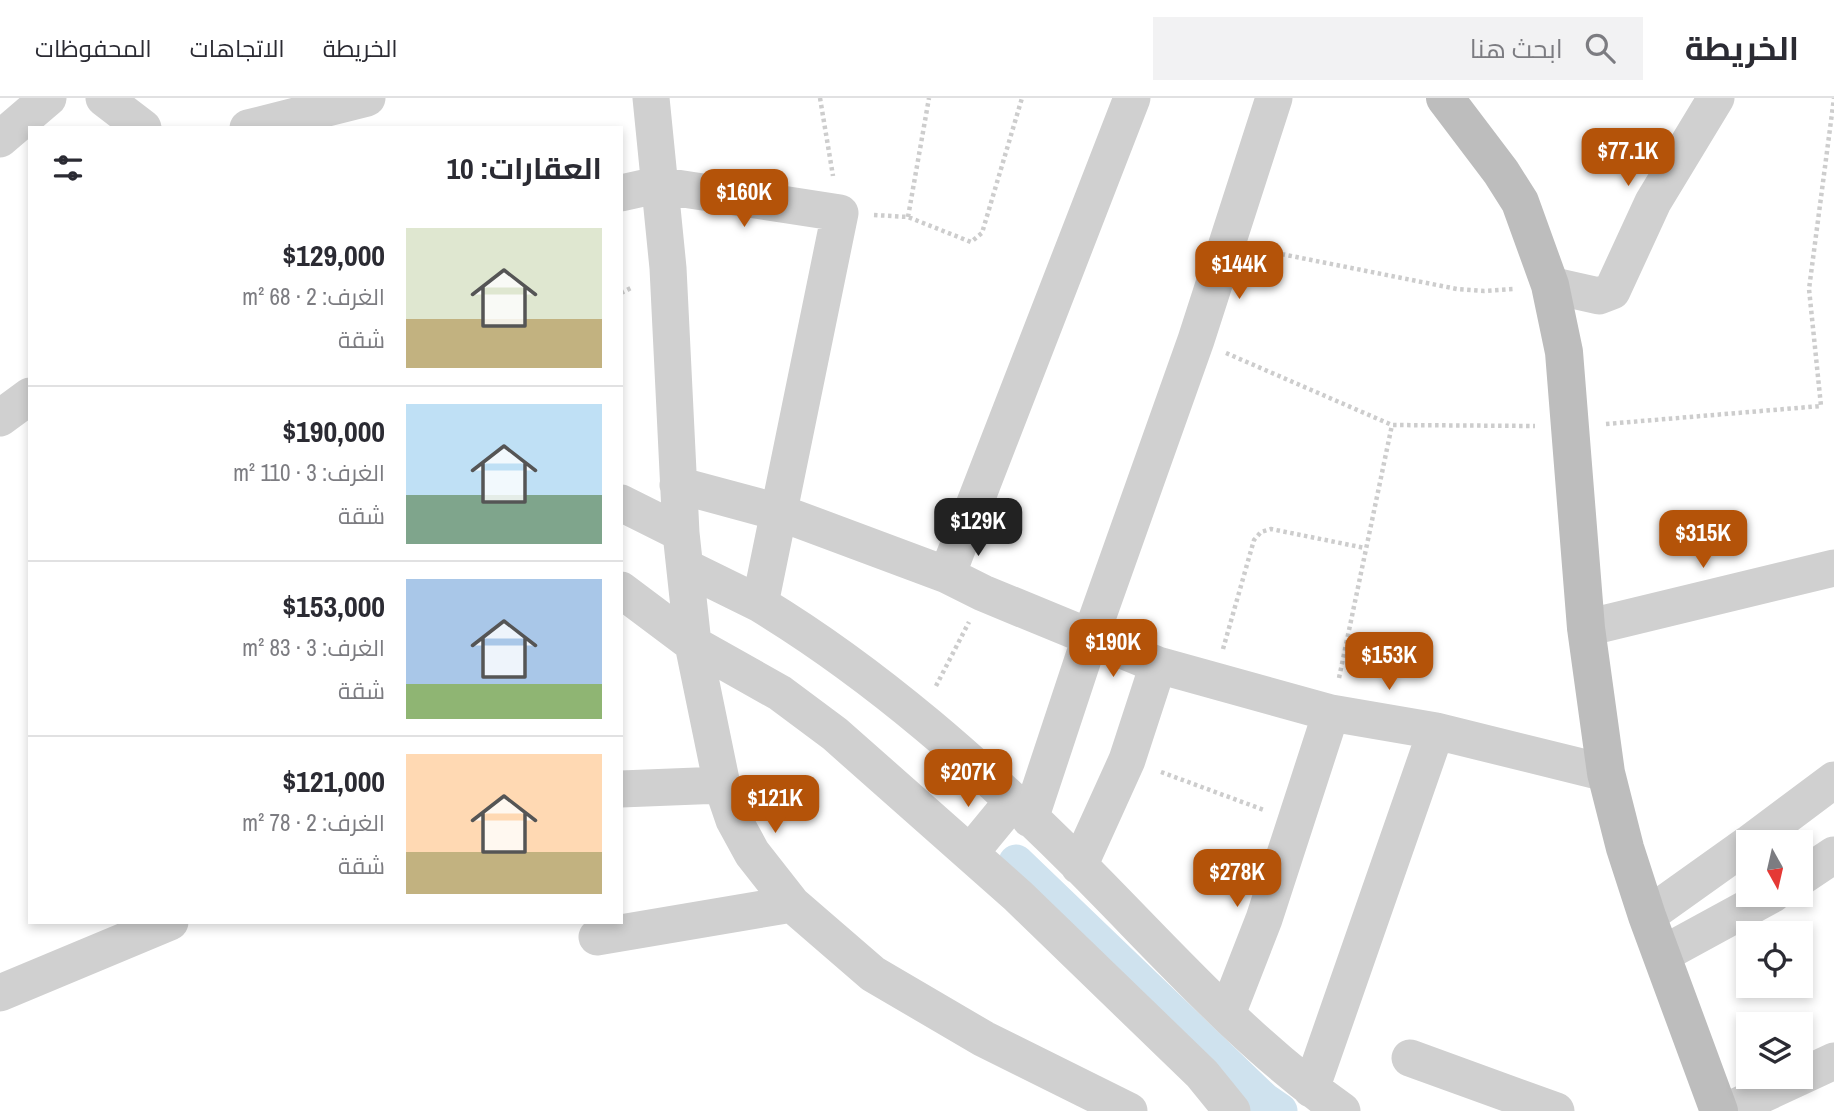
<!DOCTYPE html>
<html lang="ar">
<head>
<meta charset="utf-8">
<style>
  :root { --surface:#fff; --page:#f2f2f3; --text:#2b2b33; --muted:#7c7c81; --line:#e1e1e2; --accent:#b45309 }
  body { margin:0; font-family:"Archivo Narrow",Cairo,sans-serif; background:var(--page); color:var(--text); direction:rtl; height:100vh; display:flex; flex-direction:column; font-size:26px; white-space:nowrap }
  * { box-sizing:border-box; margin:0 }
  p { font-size:23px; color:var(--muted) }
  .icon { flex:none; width:38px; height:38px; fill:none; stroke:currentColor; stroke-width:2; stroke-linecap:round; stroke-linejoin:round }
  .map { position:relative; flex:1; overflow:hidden; direction:ltr }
  .drawer { position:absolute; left:28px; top:28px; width:595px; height:798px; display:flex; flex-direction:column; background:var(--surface); border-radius:0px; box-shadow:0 4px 10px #0003; direction:rtl }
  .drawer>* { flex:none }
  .needle { width:46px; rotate:172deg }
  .buttons { position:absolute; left:1736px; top:732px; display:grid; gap:14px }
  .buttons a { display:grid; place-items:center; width:77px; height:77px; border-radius:0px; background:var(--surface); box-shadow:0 4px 10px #0003; font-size:35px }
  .price { position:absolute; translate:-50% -60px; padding:0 16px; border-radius:14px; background:var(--accent); color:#fff; font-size:23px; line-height:46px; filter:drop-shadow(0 2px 4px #0008) }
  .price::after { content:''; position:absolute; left:50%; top:42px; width:21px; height:16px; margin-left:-10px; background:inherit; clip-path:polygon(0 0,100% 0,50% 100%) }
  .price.current { background:#222; color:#fff }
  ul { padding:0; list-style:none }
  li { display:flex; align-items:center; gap:21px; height:175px; padding:0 21px }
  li+li { border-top:2px solid var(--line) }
  li span { display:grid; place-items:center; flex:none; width:196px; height:140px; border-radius:0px; color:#555 }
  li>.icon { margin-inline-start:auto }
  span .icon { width:84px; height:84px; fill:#fffc; stroke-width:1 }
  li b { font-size:30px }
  h2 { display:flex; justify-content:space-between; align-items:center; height:84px; padding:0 21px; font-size:30px }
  header { display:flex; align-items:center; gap:42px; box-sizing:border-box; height:98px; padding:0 35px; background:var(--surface); border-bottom:2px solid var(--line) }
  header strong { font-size:33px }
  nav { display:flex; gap:38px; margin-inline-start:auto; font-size:24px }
  .search { width:490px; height:63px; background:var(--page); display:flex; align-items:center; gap:18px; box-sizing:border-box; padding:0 24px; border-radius:0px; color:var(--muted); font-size:26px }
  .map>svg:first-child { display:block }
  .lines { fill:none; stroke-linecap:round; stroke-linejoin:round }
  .canal { stroke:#cfe2ee; stroke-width:35 }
  .path { stroke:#cdcdcd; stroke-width:4.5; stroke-dasharray:3.5 3.5; stroke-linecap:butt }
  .minor { stroke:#d0d0d0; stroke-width:37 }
  .secondary { stroke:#bdbdbd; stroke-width:38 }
</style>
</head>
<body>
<header>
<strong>الخريطة</strong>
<div class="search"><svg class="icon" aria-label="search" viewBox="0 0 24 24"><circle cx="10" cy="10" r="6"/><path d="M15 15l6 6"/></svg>ابحث هنا</div>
<nav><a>الخريطة</a><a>الاتجاهات</a><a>المحفوظات</a></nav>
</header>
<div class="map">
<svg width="1834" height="1013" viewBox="0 0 1834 1013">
  <rect width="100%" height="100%" fill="#fff"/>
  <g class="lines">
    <path class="canal" d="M1016 764 1264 1002 1280 1013"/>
    <path class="path" d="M820 0 833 78
      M874 117 908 119 971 144 982 135 1022 0
      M908 119 929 0
      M1261 152 1457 191 1484 193 1514 191
      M621 195 633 189
      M1226 255 1392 327 1535 328
      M1606 326 1821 308 1809 191 1834 0
      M1223 551 1254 442 1261 434 1271 431 1365 450
      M1339 580 1392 327
      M936 588 969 524
      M1161 674 1264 712"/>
    <path class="minor" d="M104 0 143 30
      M651 0 668 170 681 435 693 546 722 687 734 722 752 755 792 806 873 876 984 941 1129 1013
      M248 30 367 0
      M0 41 48 0
      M621 95 657 87 840 115 760 506C877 577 982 670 1079 767 1163 851 1244 944 1342 1013
      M1550 187 1599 198 1612 193 1653 104 1716 0
      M0 320 30 298
      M678 387 778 414 947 477 983 495 1158 567 1331 615 1436 633 1606 675
      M621 405 681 435
      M687 470 760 506
      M947 477 1132 0
      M621 492 693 546 780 595 835 636 1018 798 1202 976 1232 1013
      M1586 530 1834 470
      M621 691 722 687
      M1030 721 1090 540 1196 242 1274 0
      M1751 744 1834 682
      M970 755 1012 704
      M1079 768 1127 662 1158 567
      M1801 779 1834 757
      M1647 818 1748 746
      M597 839 792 806
      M1663 856 1773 796
      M0 895 170 824
      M1227 916 1264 821 1331 615
      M1410 960 1556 1013
      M1311 991 1436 633
      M1727 1013 1834 963"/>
    <path class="secondary" d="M1445 0 1501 74 1520 104 1550 187 1564 254 1586 530 1606 675 1625 750 1647 818 1719 1013"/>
  </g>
</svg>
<div class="buttons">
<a><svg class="needle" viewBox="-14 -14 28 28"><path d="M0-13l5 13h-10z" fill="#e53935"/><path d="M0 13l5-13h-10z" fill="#7c7c81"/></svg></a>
<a><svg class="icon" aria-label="locate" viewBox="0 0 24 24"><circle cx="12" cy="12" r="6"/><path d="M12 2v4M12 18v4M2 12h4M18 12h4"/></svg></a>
<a><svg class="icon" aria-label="layers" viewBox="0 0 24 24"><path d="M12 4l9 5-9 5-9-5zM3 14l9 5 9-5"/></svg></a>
</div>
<b class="price" style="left:1628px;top:90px">$77.1K</b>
<b class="price" style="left:744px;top:131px">$160K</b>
<b class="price" style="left:1239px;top:203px">$144K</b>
<b class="price current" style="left:978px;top:460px">$129K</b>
<b class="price" style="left:1703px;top:472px">$315K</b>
<b class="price" style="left:1113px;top:581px">$190K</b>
<b class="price" style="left:1389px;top:594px">$153K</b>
<b class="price" style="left:968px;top:711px">$207K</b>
<b class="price" style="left:775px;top:737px">$121K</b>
<b class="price" style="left:1237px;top:811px">$278K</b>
<section class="drawer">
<h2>العقارات: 10<svg class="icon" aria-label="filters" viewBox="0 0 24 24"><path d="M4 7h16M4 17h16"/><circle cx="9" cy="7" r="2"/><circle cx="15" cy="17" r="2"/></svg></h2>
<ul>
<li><span style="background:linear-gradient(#dfe7d0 65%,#c2b280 0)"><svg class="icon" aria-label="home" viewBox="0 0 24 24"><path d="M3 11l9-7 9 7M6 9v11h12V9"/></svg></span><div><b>$129,000</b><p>الغرف: 2 · 68 m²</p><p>شقة</p></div></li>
<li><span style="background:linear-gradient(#bfe0f5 65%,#7fa58c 0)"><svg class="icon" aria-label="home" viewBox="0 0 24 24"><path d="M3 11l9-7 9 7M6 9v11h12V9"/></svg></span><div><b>$190,000</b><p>الغرف: 3 · 110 m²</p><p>شقة</p></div></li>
<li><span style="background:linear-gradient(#a9c7e8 75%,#8fb573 0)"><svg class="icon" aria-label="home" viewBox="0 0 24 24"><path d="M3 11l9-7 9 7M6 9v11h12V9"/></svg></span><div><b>$153,000</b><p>الغرف: 3 · 83 m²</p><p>شقة</p></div></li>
<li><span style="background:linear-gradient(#ffd9b3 70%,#c2b280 0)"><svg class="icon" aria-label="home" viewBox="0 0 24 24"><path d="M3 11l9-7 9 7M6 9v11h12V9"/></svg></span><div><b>$121,000</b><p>الغرف: 2 · 78 m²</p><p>شقة</p></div></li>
</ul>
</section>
</div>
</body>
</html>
